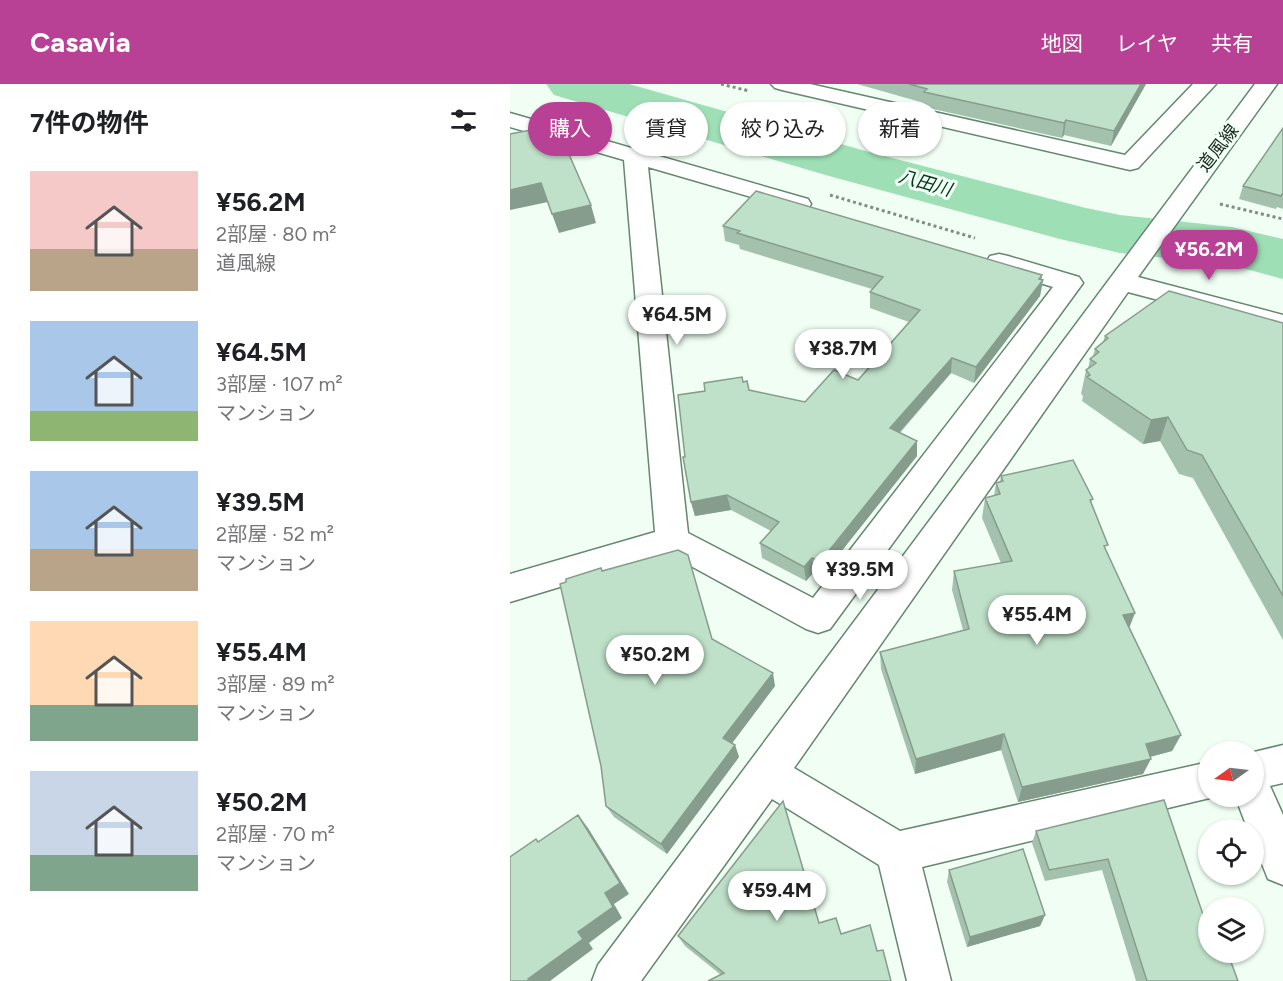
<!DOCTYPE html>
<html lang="ja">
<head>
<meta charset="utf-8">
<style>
  :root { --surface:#fff; --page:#f2f2f2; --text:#202124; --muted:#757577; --accent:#b84095 }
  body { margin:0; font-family:Figtree,"Noto Sans JP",sans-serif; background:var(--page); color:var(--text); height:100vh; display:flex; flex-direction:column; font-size:22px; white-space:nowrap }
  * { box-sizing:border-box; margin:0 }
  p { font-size:20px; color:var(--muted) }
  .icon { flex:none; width:33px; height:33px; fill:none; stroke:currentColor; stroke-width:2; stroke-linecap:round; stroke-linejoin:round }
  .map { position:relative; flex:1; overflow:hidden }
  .panel { display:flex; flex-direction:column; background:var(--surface); width:510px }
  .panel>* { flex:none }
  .banner { position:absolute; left:18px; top:18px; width:570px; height:54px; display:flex; gap:12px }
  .needle { width:39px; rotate:256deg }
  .buttons { position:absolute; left:688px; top:657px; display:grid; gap:12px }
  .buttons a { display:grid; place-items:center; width:66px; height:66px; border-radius:50%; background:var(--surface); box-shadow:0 2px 4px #0004; font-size:30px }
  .price { position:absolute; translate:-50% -51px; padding:0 14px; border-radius:21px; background:#fff; color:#222; font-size:20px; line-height:39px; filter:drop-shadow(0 2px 3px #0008) }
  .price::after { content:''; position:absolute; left:50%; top:36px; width:18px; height:14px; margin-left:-9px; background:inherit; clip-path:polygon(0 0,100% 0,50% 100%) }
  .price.selected { background:var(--accent); color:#fff }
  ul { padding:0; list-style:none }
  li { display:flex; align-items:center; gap:18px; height:150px; padding:0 30px }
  li span { display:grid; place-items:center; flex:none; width:168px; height:120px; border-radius:0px; color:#555 }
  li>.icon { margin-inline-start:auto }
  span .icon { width:72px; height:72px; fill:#fffc; stroke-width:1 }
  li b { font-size:26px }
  h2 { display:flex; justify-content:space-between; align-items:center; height:72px; padding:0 30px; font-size:26px }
  .chip { padding:0 21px; border-radius:27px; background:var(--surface); box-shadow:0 2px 4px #0004; font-size:21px; line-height:54px }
  .chip.selected { background:var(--accent); color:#fff }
  header { display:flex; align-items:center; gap:36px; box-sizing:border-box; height:84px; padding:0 30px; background:var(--accent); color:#fff }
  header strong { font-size:28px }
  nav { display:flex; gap:33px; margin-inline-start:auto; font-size:21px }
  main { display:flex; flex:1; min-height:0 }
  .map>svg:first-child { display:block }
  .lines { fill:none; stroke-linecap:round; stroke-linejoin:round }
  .river { fill:#9fdfb5; fill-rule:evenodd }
  .minor-casing { stroke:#678671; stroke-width:3 }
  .path { stroke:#808d84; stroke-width:3; stroke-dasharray:3 3; stroke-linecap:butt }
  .minor { fill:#fff; fill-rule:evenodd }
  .wall { fill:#a4c1ad }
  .shaded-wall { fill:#869d8d }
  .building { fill:#bfe0c9; stroke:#869d8d; stroke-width:1.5 }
  .labels { text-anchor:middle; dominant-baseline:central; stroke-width:6; stroke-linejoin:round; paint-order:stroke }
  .far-street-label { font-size:18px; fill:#1a271e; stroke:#f0fef4 }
  .far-water-label { font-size:18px; font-style:italic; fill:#02371d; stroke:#f0fef4 }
</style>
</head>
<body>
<header>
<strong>Casavia</strong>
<nav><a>地図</a><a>レイヤ</a><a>共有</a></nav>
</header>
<main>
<section class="panel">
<h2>7件の物件<svg class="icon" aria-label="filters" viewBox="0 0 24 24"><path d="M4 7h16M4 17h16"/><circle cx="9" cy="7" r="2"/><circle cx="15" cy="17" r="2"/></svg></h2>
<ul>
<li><span style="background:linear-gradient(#f6c9c9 65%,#b9a48a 0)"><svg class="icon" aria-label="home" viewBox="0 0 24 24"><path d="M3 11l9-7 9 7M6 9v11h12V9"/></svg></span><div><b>¥56.2M</b><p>2部屋 · 80 m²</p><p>道風線</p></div></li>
<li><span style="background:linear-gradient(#a9c7e8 75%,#8fb573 0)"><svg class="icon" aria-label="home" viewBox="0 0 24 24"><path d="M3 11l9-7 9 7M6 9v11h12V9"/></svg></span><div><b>¥64.5M</b><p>3部屋 · 107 m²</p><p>マンション</p></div></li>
<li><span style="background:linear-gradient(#a9c7e8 65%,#b9a48a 0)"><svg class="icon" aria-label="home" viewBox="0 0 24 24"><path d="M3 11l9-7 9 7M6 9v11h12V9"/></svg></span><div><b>¥39.5M</b><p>2部屋 · 52 m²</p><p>マンション</p></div></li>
<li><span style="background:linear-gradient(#ffd9b3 70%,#7fa58c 0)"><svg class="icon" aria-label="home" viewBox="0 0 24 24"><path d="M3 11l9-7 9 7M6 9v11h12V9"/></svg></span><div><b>¥55.4M</b><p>3部屋 · 89 m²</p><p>マンション</p></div></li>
<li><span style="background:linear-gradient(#c9d6e8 70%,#7fa58c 0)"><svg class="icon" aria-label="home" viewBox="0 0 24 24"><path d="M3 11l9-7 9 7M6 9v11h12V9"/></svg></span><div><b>¥50.2M</b><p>2部屋 · 70 m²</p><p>マンション</p></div></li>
</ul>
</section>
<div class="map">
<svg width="773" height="897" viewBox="0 0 773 897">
  <rect width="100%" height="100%" fill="#f0fef4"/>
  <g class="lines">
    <path class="river" d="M36 0H119L359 68 576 124 610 131 722 143 773 155V195L721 181 610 169 550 155 319 92 44 11Z"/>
    <g class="minor-casing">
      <path id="minor" d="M261 0H300L615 71 683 0H706L628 84 620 86 272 6 265 4Z
        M745 0H767L628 193 773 231V249L618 208 284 684 390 747 699 678V712H708L412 783 441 897H397L369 781 262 715 131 897H82L88 881Z
        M0 29 298 115 301 120 298 125 289 127 138 83 178 449 303 514 543 203 480 184 476 178 480 172 489 170 498 172 569 193 573 199 320 545 308 549 296 545 159 470 0 518V490L145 448 114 76 0 43Z
        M773 661V699L760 702 773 731V801L758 795 744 760V746H738L725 712H744V668Z"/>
    </g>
    <path class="path" d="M211 0 239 7
      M320 111 465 154
      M710 120 773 135"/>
    <use href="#minor" class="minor"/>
  </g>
  <path class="wall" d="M347 0H636L601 62 554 51 552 54 414 23V19Z
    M773 44V125L767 123 766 125 729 115 733 102Z
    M213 142 532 191 531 196H533L530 212 464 299 441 289 390 349 407 357V372L311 493 304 488 296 497 252 474 250 459 261 447 221 426 185 432 181 418 175 373 195 307 233 298 239 306 295 318 348 296 399 238 360 224V208L362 205 230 165 229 161 215 157Z
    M773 239V556L683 394 669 390 650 357 633 360 572 317 573 312 571 310 576 286 578 285 580 275 583 272 585 265 593 258 595 252Z
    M491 392 583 415 581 419 620 544 671 651 662 667 640 673 633 690 508 718 491 666 405 690 371 585 370 568 453 546 442 506 444 487 491 479 472 434 475 414 484 412 486 399 490 398Z
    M91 484 93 487 202 555 265 602 222 659 225 661 229 673 157 770 104 733 96 722 91 682 56 498Z
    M654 716 707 873 728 897H626L592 786 535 797 522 759 526 747Z
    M439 786 535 831 530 842 457 863 437 798Z
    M309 839 367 867 211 891 175 862 168 852Z"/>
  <path class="shaded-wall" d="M631 0H636L601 62 604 47Z
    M556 36 554 51 552 54 554 39Z
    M31 99 38 118 0 126V106Z
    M81 121 86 139 49 149 42 130Z
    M532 191 531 198 533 196 530 212 464 299 466 283Z
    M442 274 441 289 380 359V344Z
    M658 333 650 357 633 360 641 336Z
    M407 357V372L311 493 310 478Z
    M217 411 221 426 185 432 181 418Z
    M302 474 304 488 296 497 294 483Z
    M625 529 618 547 613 531Z
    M263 589 265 602 217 666 213 654Z
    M494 650 491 666 405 690 406 675Z
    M671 651 662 667 628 676 636 660Z
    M225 661 229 673 157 770 151 760Z
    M641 675 633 690 508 718 512 703Z
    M68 731 78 744 119 810 104 820 112 834 79 859 83 865 40 897H19L18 895 68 848 95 809Z
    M535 831 530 842 457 863 460 853Z"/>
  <path class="building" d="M399 0H631L604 47 556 36 554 39 414 8 417 5Z
    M42 42 48 62 55 61 81 121 42 130 31 99 0 106V50Z
    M773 44V110H772L771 112 733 102Z
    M246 107 532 191 529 195 533 196 466 283 442 274 380 344 407 357 310 478 302 474 294 483 250 459 269 438 217 411 181 418 173 373H175L168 311 195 307 194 299 232 293 233 298 237 297 239 306 295 318 324 286 348 296 410 226 360 208 373 193 227 149 230 147 213 142Z
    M659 207 773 239V512L692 371 677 366 658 333 641 336 577 293 580 291 576 286 586 279 580 275 589 268 585 265 598 254 595 252Z
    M563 376 583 415 580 416 598 461 594 462 625 529 613 531 671 651 636 660 641 675 512 703 494 650 406 675 370 568 459 545 444 487 502 477 475 414 490 410 486 399 493 397 491 392Z
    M168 466 178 471 202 555 263 589 213 654 225 661 151 760 96 722 91 682 50 500 56 498V495L91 484 92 487Z
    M654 716 699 848V868H706L707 873 718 870 728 897H637L598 775 539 786 526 747Z
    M273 717 309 839 326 834 331 850 360 841 367 867 373 866 381 897H198L214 889 168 852Z
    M68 731 110 799 95 809 103 823 68 848 73 855 18 895 19 897H0V773L26 755 28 758Z
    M513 765 535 831 460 853 439 786Z"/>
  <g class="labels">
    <g class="far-street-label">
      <text transform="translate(708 64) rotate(-52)">道風線</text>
    </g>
    <g class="far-water-label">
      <text transform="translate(415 99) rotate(16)">八田川</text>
    </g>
  </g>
</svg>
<div class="buttons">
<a><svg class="needle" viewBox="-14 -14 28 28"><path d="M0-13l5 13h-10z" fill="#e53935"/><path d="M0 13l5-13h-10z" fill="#757577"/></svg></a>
<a><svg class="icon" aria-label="locate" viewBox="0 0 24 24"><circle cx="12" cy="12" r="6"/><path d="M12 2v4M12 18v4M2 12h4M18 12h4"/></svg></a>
<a><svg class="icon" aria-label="layers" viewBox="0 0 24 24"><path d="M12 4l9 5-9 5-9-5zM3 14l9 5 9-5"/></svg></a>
</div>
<b class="price selected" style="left:699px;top:197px">¥56.2M</b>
<b class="price" style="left:167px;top:262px">¥64.5M</b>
<b class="price" style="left:333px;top:296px">¥38.7M</b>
<b class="price" style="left:350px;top:517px">¥39.5M</b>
<b class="price" style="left:527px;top:562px">¥55.4M</b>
<b class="price" style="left:145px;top:602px">¥50.2M</b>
<b class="price" style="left:267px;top:838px">¥59.4M</b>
<div class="banner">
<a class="chip selected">購入</a>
<a class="chip">賃貸</a>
<a class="chip">絞り込み</a>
<a class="chip">新着</a>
</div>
</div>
</main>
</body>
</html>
